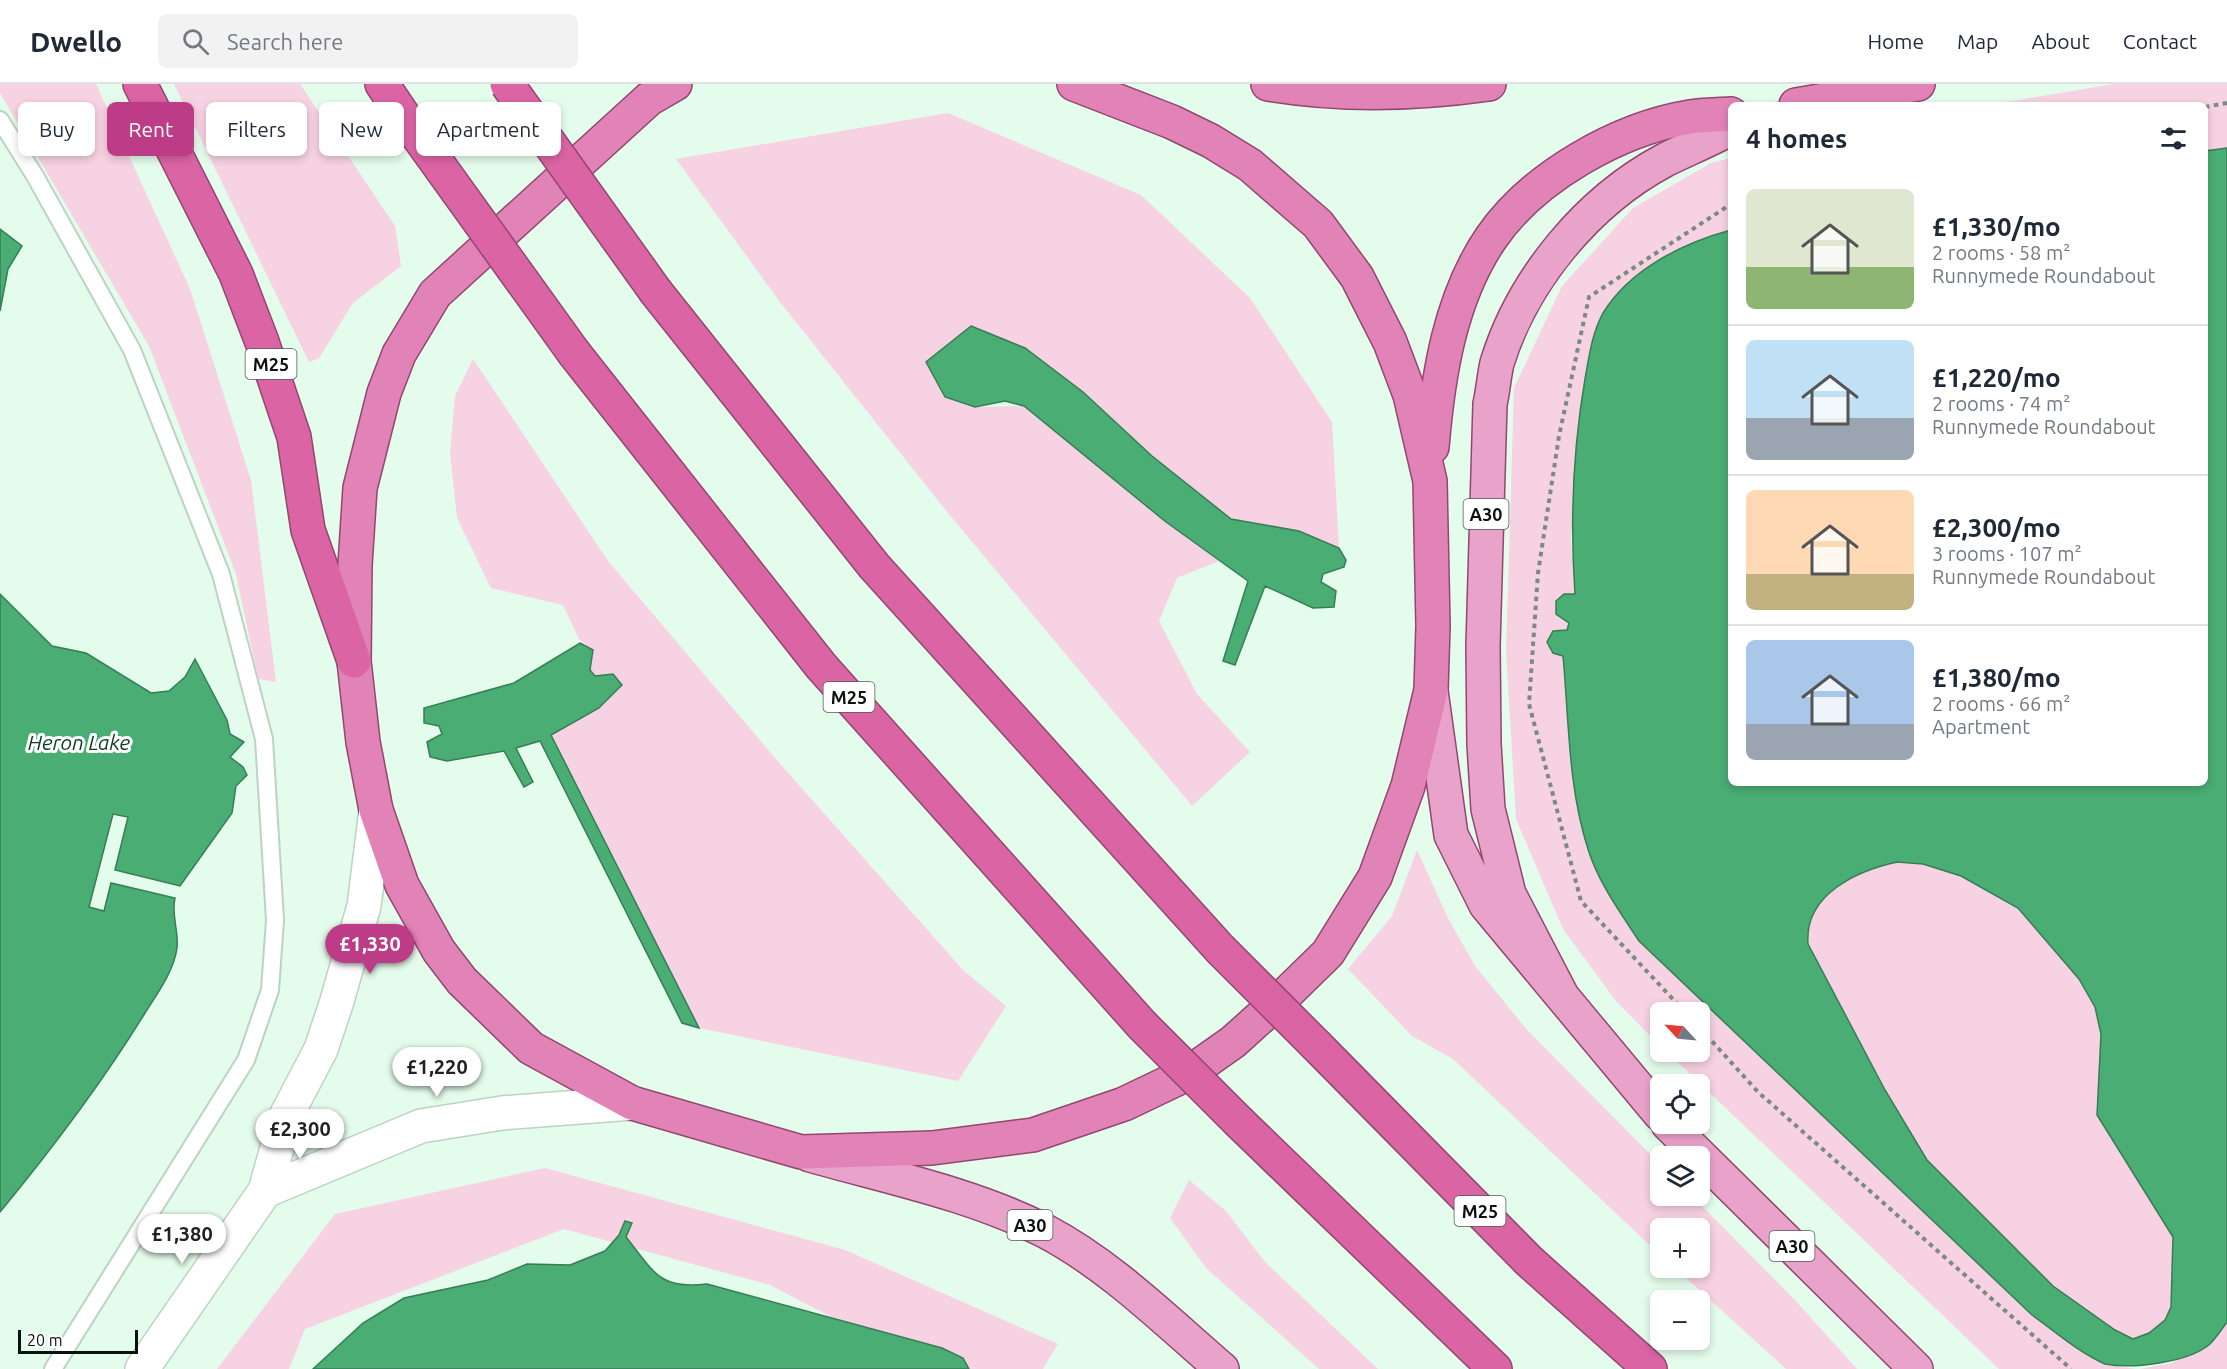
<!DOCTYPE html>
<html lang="en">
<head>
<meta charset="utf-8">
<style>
  :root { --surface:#fff; --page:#f2f2f3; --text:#1f2937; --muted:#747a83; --line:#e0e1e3; --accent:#bd3c87 }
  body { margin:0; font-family:Ubuntu,sans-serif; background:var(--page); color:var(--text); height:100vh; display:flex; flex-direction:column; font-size:22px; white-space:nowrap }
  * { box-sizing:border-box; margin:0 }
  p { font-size:20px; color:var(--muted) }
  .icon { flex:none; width:33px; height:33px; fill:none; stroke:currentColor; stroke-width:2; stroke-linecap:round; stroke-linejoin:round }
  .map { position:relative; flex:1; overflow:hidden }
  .panel { position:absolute; left:1728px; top:18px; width:480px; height:684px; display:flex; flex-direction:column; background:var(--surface); border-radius:9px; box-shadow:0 3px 9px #0003 }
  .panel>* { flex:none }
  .guide { position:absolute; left:18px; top:18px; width:570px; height:54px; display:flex; gap:12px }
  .needle { width:39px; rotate:296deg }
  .buttons { position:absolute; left:1650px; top:918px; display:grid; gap:12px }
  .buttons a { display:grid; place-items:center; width:60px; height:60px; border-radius:9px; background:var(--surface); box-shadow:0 3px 9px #0003; font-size:30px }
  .scale { position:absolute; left:18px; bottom:15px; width:120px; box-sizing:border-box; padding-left:6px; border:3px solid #0a120c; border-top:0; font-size:16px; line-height:21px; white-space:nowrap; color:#0a120c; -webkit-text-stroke:4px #fff; paint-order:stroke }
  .price { position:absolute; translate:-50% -51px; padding:0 14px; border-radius:21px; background:#fff; color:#222; font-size:20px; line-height:39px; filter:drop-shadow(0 2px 3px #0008) }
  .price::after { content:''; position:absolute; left:50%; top:36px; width:18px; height:14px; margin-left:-9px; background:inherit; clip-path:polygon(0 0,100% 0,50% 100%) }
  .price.on { background:var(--accent); color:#fff }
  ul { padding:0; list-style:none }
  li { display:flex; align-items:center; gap:18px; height:150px; padding:0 18px }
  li+li { border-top:2px solid var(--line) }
  li span { display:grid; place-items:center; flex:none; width:168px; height:120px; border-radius:9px; color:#555 }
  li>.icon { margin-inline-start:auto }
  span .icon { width:72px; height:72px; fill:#fffc; stroke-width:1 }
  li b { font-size:26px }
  h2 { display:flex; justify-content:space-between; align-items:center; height:72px; padding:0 18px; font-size:26px }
  .chip { padding:0 21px; border-radius:9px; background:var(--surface); box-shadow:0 3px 9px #0003; font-size:21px; line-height:54px }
  .chip.on { background:var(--accent); color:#fff }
  header { display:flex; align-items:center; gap:36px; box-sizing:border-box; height:84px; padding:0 30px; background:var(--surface); border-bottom:2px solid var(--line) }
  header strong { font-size:28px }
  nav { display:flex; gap:33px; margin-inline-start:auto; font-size:21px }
  .search { width:420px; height:54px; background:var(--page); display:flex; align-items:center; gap:15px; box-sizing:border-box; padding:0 21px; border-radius:9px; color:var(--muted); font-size:22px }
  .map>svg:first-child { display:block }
  .green { fill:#f7d2e2 }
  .water { fill:#49ad74; stroke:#367e55; stroke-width:1.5; fill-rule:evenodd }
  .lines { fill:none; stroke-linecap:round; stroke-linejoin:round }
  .service-casing { stroke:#bcd3c3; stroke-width:20 }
  .secondary-casing { stroke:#bcd3c3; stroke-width:36 }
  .primary-casing { stroke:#92476f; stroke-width:36 }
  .trunk-casing { stroke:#92476f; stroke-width:36 }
  .motorway-casing { stroke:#92476f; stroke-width:36 }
  .path { stroke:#7b8b80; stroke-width:4; stroke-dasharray:4.5 4.5; stroke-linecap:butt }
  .service { stroke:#fff; stroke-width:16 }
  .secondary { stroke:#fff; stroke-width:33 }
  .primary { stroke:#e9a2c9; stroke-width:33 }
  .trunk { stroke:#e283b7; stroke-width:33 }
  .motorway { stroke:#db64a5; stroke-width:33 }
  .motorway-bridge-casing { stroke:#92476f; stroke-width:36; stroke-linecap:butt }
  .motorway-bridge { stroke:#db64a5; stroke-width:33 }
  .labels { text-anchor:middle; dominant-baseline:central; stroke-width:6; stroke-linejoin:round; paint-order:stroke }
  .shield { fill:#fff; stroke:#545955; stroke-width:1.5 }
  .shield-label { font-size:18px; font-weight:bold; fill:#0a120c }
  .water-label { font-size:21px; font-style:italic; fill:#113b23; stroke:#fff }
</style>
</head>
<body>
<header>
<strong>Dwello</strong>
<div class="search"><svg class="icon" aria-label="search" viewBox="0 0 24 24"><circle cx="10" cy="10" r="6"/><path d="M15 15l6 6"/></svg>Search here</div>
<nav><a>Home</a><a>Map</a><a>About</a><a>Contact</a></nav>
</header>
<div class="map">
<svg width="2227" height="1285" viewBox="0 0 2227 1285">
  <rect width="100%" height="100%" fill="#e4fceb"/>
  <path class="green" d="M0 0H96L190 205 251 396 276 598 258 595 236 490 149 262 0 9Z
    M174 0H300L395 142 401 182 353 219 319 274 309 278Z
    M2114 0H2227V64L2205 67V21H1989Z
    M948 29 1141 111 1250 214 1332 338 1339 464 1299 447 1231 435 1152 372 1083 308 1024 264 945 313 975 323 1023 322 1166 438 1219 477 1177 494 1159 537 1197 610 1250 668 1192 722 948 429 780 218 676 75Z
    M1731 74V146L1707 153 1579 328 1571 455 1575 510 1556 530 1569 539 1563 572 1576 718 1639 857 2032 1231 2085 1269 2107 1281 2137 1285H1999L1667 968H1700V928H1660V962L1616 917 1563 845 1516 735 1506 568 1514 304 1562 202 1633 124 1711 79Z
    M473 275 608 477 775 674 963 886 1006 922 958 997 699 944 551 650 599 624 596 592 590 586 593 566 579 555 563 521 491 504 457 434 450 369 455 312Z
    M1417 766 1448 834 1475 882 1528 947 1660 1080V1112H1692L1793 1214 1857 1285H1786L1675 1184H1700V1144H1660V1171L1453 975 1412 952 1348 885 1392 832Z
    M1897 778 1923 780 1961 792 2018 824 2079 895 2095 923 2101 950 2097 1031 2173 1153 2171 1223 2165 1236 2149 1249 2133 1255 2115 1246 2053 1202 1927 1076 1885 1006 1808 860C1804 810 1855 788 1897 778Z
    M545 1084 845 1166 1058 1260 1043 1285H931L770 1201 564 1145 305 1245 289 1285H217L335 1130Z
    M1189 1096 1226 1127 1265 1178 1378 1285H1319L1206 1184 1170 1134Z
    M2227 1238V1285H2140L2171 1279 2209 1260Z"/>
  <path class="water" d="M2227 64V1238C2222 1245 2216 1254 2210 1260 2188 1279 2132 1285 2105 1280 2078 1268 2056 1248 2032 1231L1639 857C1620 828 1598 798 1588 765 1568 703 1569 636 1563 572L1553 569 1547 558 1553 547 1567 546 1569 539 1556 530V517L1564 510H1575C1570 438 1573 365 1585 295 1589 273 1592 249 1603 229 1630 185 1683 159 1731 146V699H2205V67ZM1897 778 1923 780 1961 792 2018 824 2079 895 2095 923 2101 950 2097 1031 2173 1153 2171 1223 2165 1236 2149 1249 2133 1255 2115 1246 2053 1202 1927 1076 1885 1006 1808 860C1804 811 1856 787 1897 778Z
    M0 145 22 162 8 185 0 227Z
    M971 242 1025 264 1083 308 1152 372 1231 435 1299 447 1339 464 1346 476 1344 483 1323 490 1321 498 1336 507 1334 523 1313 524 1265 502 1235 581 1223 577 1248 497 1166 438 1024 322 1005 317 975 323 945 313 926 278Z
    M0 510 52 562 86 569 151 609 169 607 185 593 195 575 227 636 230 650 244 658 230 673 243 683 247 691 236 702 232 729 180 802 115 786 128 733 113 730 89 823 104 827 111 799 175 814C171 832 179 847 177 864 174 887 157 910 145 929 102 999 52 1065 0 1128Z
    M580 559 593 566 590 586 595 592 613 590 622 601 599 624 551 651 699 944 682 939 540 657 516 664 533 698 524 703 504 667 447 677 430 673 427 658 442 650 439 642 424 639V624L514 599Z
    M625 1137 632 1139 626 1153C654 1188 659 1206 707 1200L942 1264 963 1274 969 1285H313L363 1239 404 1214 488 1196 527 1180 570 1181 605 1167 619 1151Z"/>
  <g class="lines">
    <g class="service-casing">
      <path id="service" d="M0 36 35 92 132 266 221 490 264 655 275 836 270 906 246 976 53 1285"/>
    </g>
    <g class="secondary-casing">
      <path id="secondary" d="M265 1107 421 1042 502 1029 632 1019
        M142 1285 265 1107 286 1032 321 965 337 917 364 822 376 726"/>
    </g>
    <g class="primary-casing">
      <path id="primary" d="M1431 607 1451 751 1486 821 1660 1030
        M1561 910 1509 810 1488 725 1484 660 1483 562 1490 320C1493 307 1494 292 1497 279 1523 195 1588 117 1665 76 1687 65 1710 56 1731 44
        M1668 1040 1916 1285
        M810 1071C888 1093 972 1110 1045 1147 1110 1181 1166 1237 1222 1285"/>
    </g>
    <g class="trunk-casing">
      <path id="trunk" d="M675 0 649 15 435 210 399 270 384 309 360 404 355 481 354 577 363 658 376 726 402 801 439 867 462 897 531 964 632 1019 801 1068 932 1064 1033 1051 1124 1020 1189 989 1233 958 1283 913 1328 869 1375 793 1408 702 1431 606 1433 542 1430 397 1410 311 1390 258 1357 193 1318 140 1250 81 1211 57 1172 38 1074 0
        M1268 0C1339 12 1418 10 1489 0
        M1796 21 1918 0
        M1432 363C1438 291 1450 214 1491 154 1533 93 1618 45 1690 33 1703 31 1718 31 1731 30"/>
    </g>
    <g class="motorway-casing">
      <path id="motorway" d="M140 0 236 190 262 258 294 353 308 446 354 577
        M382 0 407 37
        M656 208 874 482 1220 865
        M574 269 821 582 1142 941
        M1317 962 1529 1177 1650 1285
        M1240 1039 1495 1285"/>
    </g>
    <path class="path" d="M2205 23 2227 19
      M1685 928 1581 817 1529 620 1538 489 1559 352 1589 213 1731 120
      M1700 944 1758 1008 2071 1285"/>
    <use href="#service" class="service"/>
    <use href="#secondary" class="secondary"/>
    <use href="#primary" class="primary"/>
    <use href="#trunk" class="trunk"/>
    <use href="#motorway" class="motorway"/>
    <g class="motorway-bridge-casing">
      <path id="motorway-bridge" d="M507 0 656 208
        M407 37 574 269
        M1220 865 1317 962
        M1142 941 1240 1039"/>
    </g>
    <use href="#motorway-bridge" class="motorway-bridge"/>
  </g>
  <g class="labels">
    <g class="shield">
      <rect x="245.5" y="265" width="51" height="30" rx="4.5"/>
      <rect x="1463.5" y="415" width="45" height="30" rx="4.5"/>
      <rect x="823.5" y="598" width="51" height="30" rx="4.5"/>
      <rect x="1454.5" y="1112" width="51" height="30" rx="4.5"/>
      <rect x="1007.5" y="1126" width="45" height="30" rx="4.5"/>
      <rect x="1769.5" y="1147" width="45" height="30" rx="4.5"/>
    </g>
    <g class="shield-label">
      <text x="271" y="280">M25</text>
      <text x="1486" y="430">A30</text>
      <text x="849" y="613">M25</text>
      <text x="1480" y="1127">M25</text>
      <text x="1030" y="1141">A30</text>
      <text x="1792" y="1162">A30</text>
    </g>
    <g class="water-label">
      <text x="79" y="658">Heron Lake</text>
    </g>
  </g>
</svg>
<div class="buttons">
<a><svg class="needle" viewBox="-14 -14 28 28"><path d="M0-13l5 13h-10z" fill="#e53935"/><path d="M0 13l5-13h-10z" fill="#747a83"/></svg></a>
<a><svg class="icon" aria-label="locate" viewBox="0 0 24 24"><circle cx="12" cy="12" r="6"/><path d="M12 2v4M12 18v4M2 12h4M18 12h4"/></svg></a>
<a><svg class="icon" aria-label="layers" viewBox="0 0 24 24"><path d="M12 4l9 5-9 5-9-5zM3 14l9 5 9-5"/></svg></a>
<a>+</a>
<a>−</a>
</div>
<div class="scale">20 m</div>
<b class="price on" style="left:370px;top:891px">£1,330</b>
<b class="price" style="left:437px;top:1014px">£1,220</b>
<b class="price" style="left:300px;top:1076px">£2,300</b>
<b class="price" style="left:182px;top:1181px">£1,380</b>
<div class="guide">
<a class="chip">Buy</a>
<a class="chip on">Rent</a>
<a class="chip">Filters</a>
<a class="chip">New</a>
<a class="chip">Apartment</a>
</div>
<section class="panel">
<h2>4 homes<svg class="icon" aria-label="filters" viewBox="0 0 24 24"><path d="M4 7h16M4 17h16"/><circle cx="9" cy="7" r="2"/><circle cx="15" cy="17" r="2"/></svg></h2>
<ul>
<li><span style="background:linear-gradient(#dfe7d0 65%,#8fb573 0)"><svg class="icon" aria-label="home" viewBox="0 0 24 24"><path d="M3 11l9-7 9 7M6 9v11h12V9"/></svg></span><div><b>£1,330/mo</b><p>2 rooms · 58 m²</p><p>Runnymede Roundabout</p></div></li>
<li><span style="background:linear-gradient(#bfe0f5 65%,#9aa5b1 0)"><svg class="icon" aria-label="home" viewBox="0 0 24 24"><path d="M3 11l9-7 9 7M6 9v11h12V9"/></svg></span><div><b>£1,220/mo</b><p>2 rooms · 74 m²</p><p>Runnymede Roundabout</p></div></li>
<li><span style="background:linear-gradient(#ffd9b3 70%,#c2b280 0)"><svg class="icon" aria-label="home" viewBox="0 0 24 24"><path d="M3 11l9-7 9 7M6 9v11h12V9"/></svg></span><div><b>£2,300/mo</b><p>3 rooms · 107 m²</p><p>Runnymede Roundabout</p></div></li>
<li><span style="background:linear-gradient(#a9c7e8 70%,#9aa5b1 0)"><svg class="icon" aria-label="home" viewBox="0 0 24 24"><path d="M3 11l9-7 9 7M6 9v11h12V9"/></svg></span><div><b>£1,380/mo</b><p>2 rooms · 66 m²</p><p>Apartment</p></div></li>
</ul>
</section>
</div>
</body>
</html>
